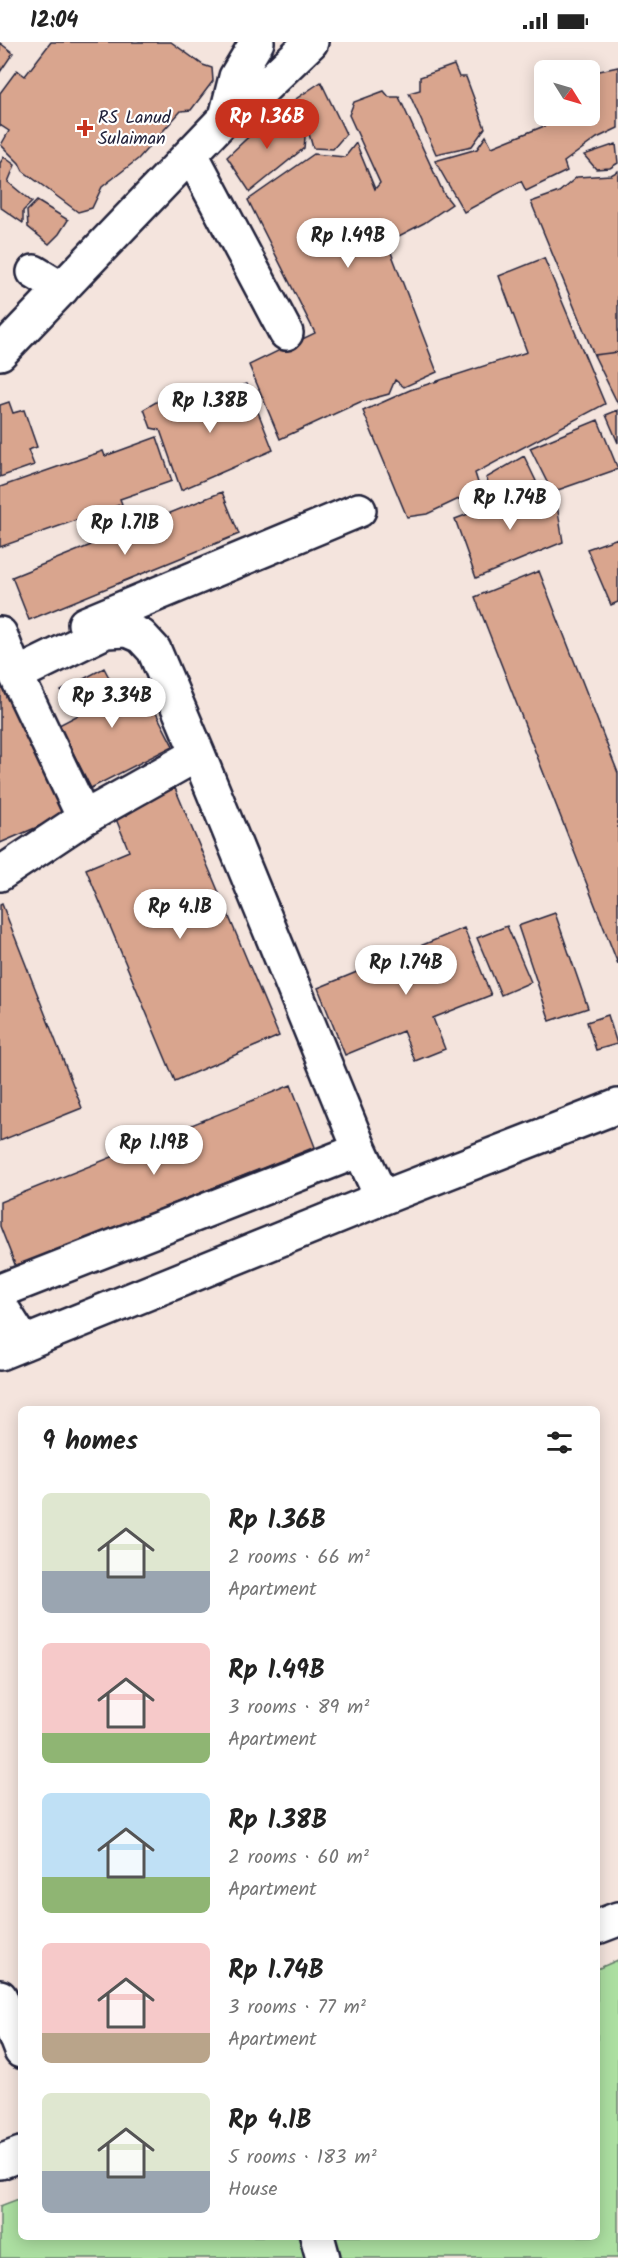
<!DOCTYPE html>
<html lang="en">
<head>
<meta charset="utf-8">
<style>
  :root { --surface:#fff; --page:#f2f2f2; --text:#222; --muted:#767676; --accent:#c8321e }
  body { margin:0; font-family:Kalam,sans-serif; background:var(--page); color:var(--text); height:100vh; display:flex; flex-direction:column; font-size:22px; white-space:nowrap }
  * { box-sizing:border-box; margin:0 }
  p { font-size:20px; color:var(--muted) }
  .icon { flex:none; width:33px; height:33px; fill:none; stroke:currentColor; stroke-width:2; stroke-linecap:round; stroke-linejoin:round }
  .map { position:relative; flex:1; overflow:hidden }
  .drawer { position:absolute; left:18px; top:1364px; width:582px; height:834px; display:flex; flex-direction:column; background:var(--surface); border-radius:9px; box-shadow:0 3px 15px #0003 }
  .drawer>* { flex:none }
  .needle { width:39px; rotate:127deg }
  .controls { position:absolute; left:534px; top:18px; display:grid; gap:12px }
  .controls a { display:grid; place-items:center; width:66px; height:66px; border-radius:9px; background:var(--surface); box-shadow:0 3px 15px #0003; font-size:30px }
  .price { position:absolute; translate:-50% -51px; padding:0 14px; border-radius:21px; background:#fff; color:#222; font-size:20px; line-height:39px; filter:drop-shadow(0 2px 3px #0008) }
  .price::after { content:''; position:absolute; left:50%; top:36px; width:18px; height:14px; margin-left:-9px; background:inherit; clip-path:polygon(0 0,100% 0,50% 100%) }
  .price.active { background:var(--accent); color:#fff }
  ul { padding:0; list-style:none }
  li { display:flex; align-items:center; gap:18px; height:150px; padding:0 24px }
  li span { display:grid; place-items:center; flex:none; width:168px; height:120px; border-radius:9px; color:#555 }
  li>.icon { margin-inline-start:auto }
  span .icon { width:72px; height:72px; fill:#fffc; stroke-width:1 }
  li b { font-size:26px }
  h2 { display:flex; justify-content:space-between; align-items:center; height:72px; padding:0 24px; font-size:26px }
  .status { display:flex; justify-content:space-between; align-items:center; height:42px; padding:0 30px; background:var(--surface); direction:ltr }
  .status svg { height:16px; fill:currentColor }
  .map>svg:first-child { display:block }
  .green { fill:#acdfa1; stroke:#67806e; stroke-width:1.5 }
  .building { fill:#d9a58e; stroke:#22223b; stroke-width:1.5 }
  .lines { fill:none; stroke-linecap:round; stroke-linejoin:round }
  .minor-casing { stroke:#22223b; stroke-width:38 }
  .minor { stroke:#fff; stroke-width:33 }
  .poi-dot { fill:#c8321e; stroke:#fff; stroke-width:2 }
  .labels { text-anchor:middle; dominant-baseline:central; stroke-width:4.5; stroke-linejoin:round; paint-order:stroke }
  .poi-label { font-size:18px; fill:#22223b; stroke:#fff; text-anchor:start }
</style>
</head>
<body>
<div class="status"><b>12:04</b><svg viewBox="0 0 49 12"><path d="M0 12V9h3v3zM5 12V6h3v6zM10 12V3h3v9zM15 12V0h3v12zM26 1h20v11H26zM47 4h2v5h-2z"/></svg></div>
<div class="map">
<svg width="618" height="2216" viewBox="0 0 618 2216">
  <rect width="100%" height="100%" fill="#f4e4dd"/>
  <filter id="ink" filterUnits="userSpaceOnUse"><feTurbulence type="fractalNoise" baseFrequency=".0167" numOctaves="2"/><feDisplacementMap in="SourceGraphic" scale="12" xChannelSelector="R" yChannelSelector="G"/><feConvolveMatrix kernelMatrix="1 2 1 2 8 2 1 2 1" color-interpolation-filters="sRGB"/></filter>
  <g filter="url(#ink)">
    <path class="green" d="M618 1918V2216H0V2164L21 2156V2194H597V1927Z"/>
    <path class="building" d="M51 0H171L203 23 212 26 213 39 191 68 181 69 138 117 102 145 92 166 78 170 23 129 19 121 1 103 9 89 0 83V51L17 28 25 34Z
      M0 1 13 11 0 30Z
      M454 23 459 35H466L485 86 472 104 436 112 409 51 420 48V35Z
      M618 25V86L597 96 564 120 567 129 526 149 521 139 464 170 435 119 477 107 486 94 492 105 549 82 545 74H590V31Z
      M321 40 346 92 333 107 313 106 309 92 284 65Z
      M384 49 389 55H399L444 152 452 162 424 181 387 200 437 330 404 345 395 338 389 352 360 360 280 397 249 323 315 291 248 158 314 112 345 115 356 101 375 147 380 141 349 73 354 60Z
      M278 67 305 95 304 106 250 150 227 115Z
      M616 102 618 121 610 126 596 127 584 113Z
      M4 115 15 123 8 140 32 160 23 169V181L0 165V121Z
      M618 129V310L594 313 531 160 559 150 577 135 611 133Z
      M37 159 68 178 59 192 49 202 28 185 27 169Z
      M544 216 605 362 475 431 480 447 427 472 407 475 363 369 410 348 527 310 499 234Z
      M618 310V362L594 313Z
      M247 342 273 408 181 448 160 388 151 386 144 367 163 356 173 369Z
      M9 360 13 371 24 368 37 405 28 408 34 423 0 435V363Z
      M618 368V401L606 373Z
      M598 378 618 427 552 450 530 406Z
      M157 395 172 439 120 457 122 462 0 505V445L103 409 105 414Z
      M524 414 536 439 496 454 486 436Z
      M540 445 546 459 556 457 563 500 476 536 455 477Z
      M222 450 239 492 29 578 12 535Z
      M618 496V560L611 563 587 507Z
      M539 529 618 731V922L475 555Z
      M0 624 63 774 0 801Z
      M104 626 113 643 98 651 102 660 140 640 173 704 91 746 59 683 88 668 82 657 69 664 61 649Z
      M175 746 279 994 175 1039 86 827 129 809 114 772Z
      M2 862 82 1066 0 1099V863Z
      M555 871 588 966 550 979 518 884Z
      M507 884 531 940 501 953 477 896Z
      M464 886 491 953 433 976 445 1007 415 1019 403 989 345 1013 318 946Z
      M608 973 617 1002 596 1008 587 980Z
      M291 1043 315 1105 16 1225 0 1184V1160Z"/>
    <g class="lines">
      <g class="minor-casing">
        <path id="minor" d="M226 75 236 35 257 0
          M191 112 286 291
          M34 230 62 247
          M0 311 226 75 259 50 311 0
          M85 582 359 468
          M0 592 16 633 84 776
          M16 633 106 589 127 588 141 594 154 608 198 712 360 1108 382 1156
          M0 832 84 776 198 712
          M0 1249 360 1108
          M0 1263 24 1301
          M0 1311 382 1156 618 1064
          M597 1885 618 1877
          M0 1955 21 2009
          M0 2120 21 2112
          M317 2194 323 2216"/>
      </g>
      <use href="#minor" class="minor"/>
    </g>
  </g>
  <path class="poi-dot" d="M82 77h6v6h6v6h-6v6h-6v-6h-6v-6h6z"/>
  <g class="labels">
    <g class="poi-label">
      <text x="98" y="76">RS Lanud<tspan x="98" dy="21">Sulaiman</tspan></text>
    </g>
  </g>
</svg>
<div class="controls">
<a><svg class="needle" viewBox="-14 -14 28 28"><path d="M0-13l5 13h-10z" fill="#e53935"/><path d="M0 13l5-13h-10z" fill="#767676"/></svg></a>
</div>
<b class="price active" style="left:267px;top:108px">Rp 1.36B</b>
<b class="price" style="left:348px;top:227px">Rp 1.49B</b>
<b class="price" style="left:210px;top:392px">Rp 1.38B</b>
<b class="price" style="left:510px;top:489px">Rp 1.74B</b>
<b class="price" style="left:125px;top:514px">Rp 1.71B</b>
<b class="price" style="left:112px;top:687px">Rp 3.34B</b>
<b class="price" style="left:180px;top:898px">Rp 4.1B</b>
<b class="price" style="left:406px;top:954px">Rp 1.74B</b>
<b class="price" style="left:154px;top:1134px">Rp 1.19B</b>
<section class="drawer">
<h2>9 homes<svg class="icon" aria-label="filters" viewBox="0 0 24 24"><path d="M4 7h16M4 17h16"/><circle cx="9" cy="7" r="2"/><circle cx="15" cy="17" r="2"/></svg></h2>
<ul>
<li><span style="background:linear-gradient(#dfe7d0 65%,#9aa5b1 0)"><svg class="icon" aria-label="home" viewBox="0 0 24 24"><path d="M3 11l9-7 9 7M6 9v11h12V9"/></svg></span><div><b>Rp 1.36B</b><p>2 rooms · 66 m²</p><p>Apartment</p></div></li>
<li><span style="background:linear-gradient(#f6c9c9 75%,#8fb573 0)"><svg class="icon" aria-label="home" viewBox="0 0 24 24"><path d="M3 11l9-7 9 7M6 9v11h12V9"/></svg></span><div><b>Rp 1.49B</b><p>3 rooms · 89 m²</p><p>Apartment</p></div></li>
<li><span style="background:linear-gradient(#bfe0f5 70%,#8fb573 0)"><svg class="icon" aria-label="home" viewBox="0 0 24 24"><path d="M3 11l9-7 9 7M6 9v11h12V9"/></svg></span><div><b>Rp 1.38B</b><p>2 rooms · 60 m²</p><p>Apartment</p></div></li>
<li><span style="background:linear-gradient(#f6c9c9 75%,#b9a48a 0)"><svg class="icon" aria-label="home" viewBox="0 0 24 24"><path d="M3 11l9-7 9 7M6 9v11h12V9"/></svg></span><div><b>Rp 1.74B</b><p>3 rooms · 77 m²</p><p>Apartment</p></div></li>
<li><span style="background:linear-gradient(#dfe7d0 65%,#9aa5b1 0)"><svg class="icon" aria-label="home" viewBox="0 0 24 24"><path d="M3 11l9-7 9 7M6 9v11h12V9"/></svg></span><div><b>Rp 4.1B</b><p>5 rooms · 183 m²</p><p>House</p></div></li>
</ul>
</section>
</div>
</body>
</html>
